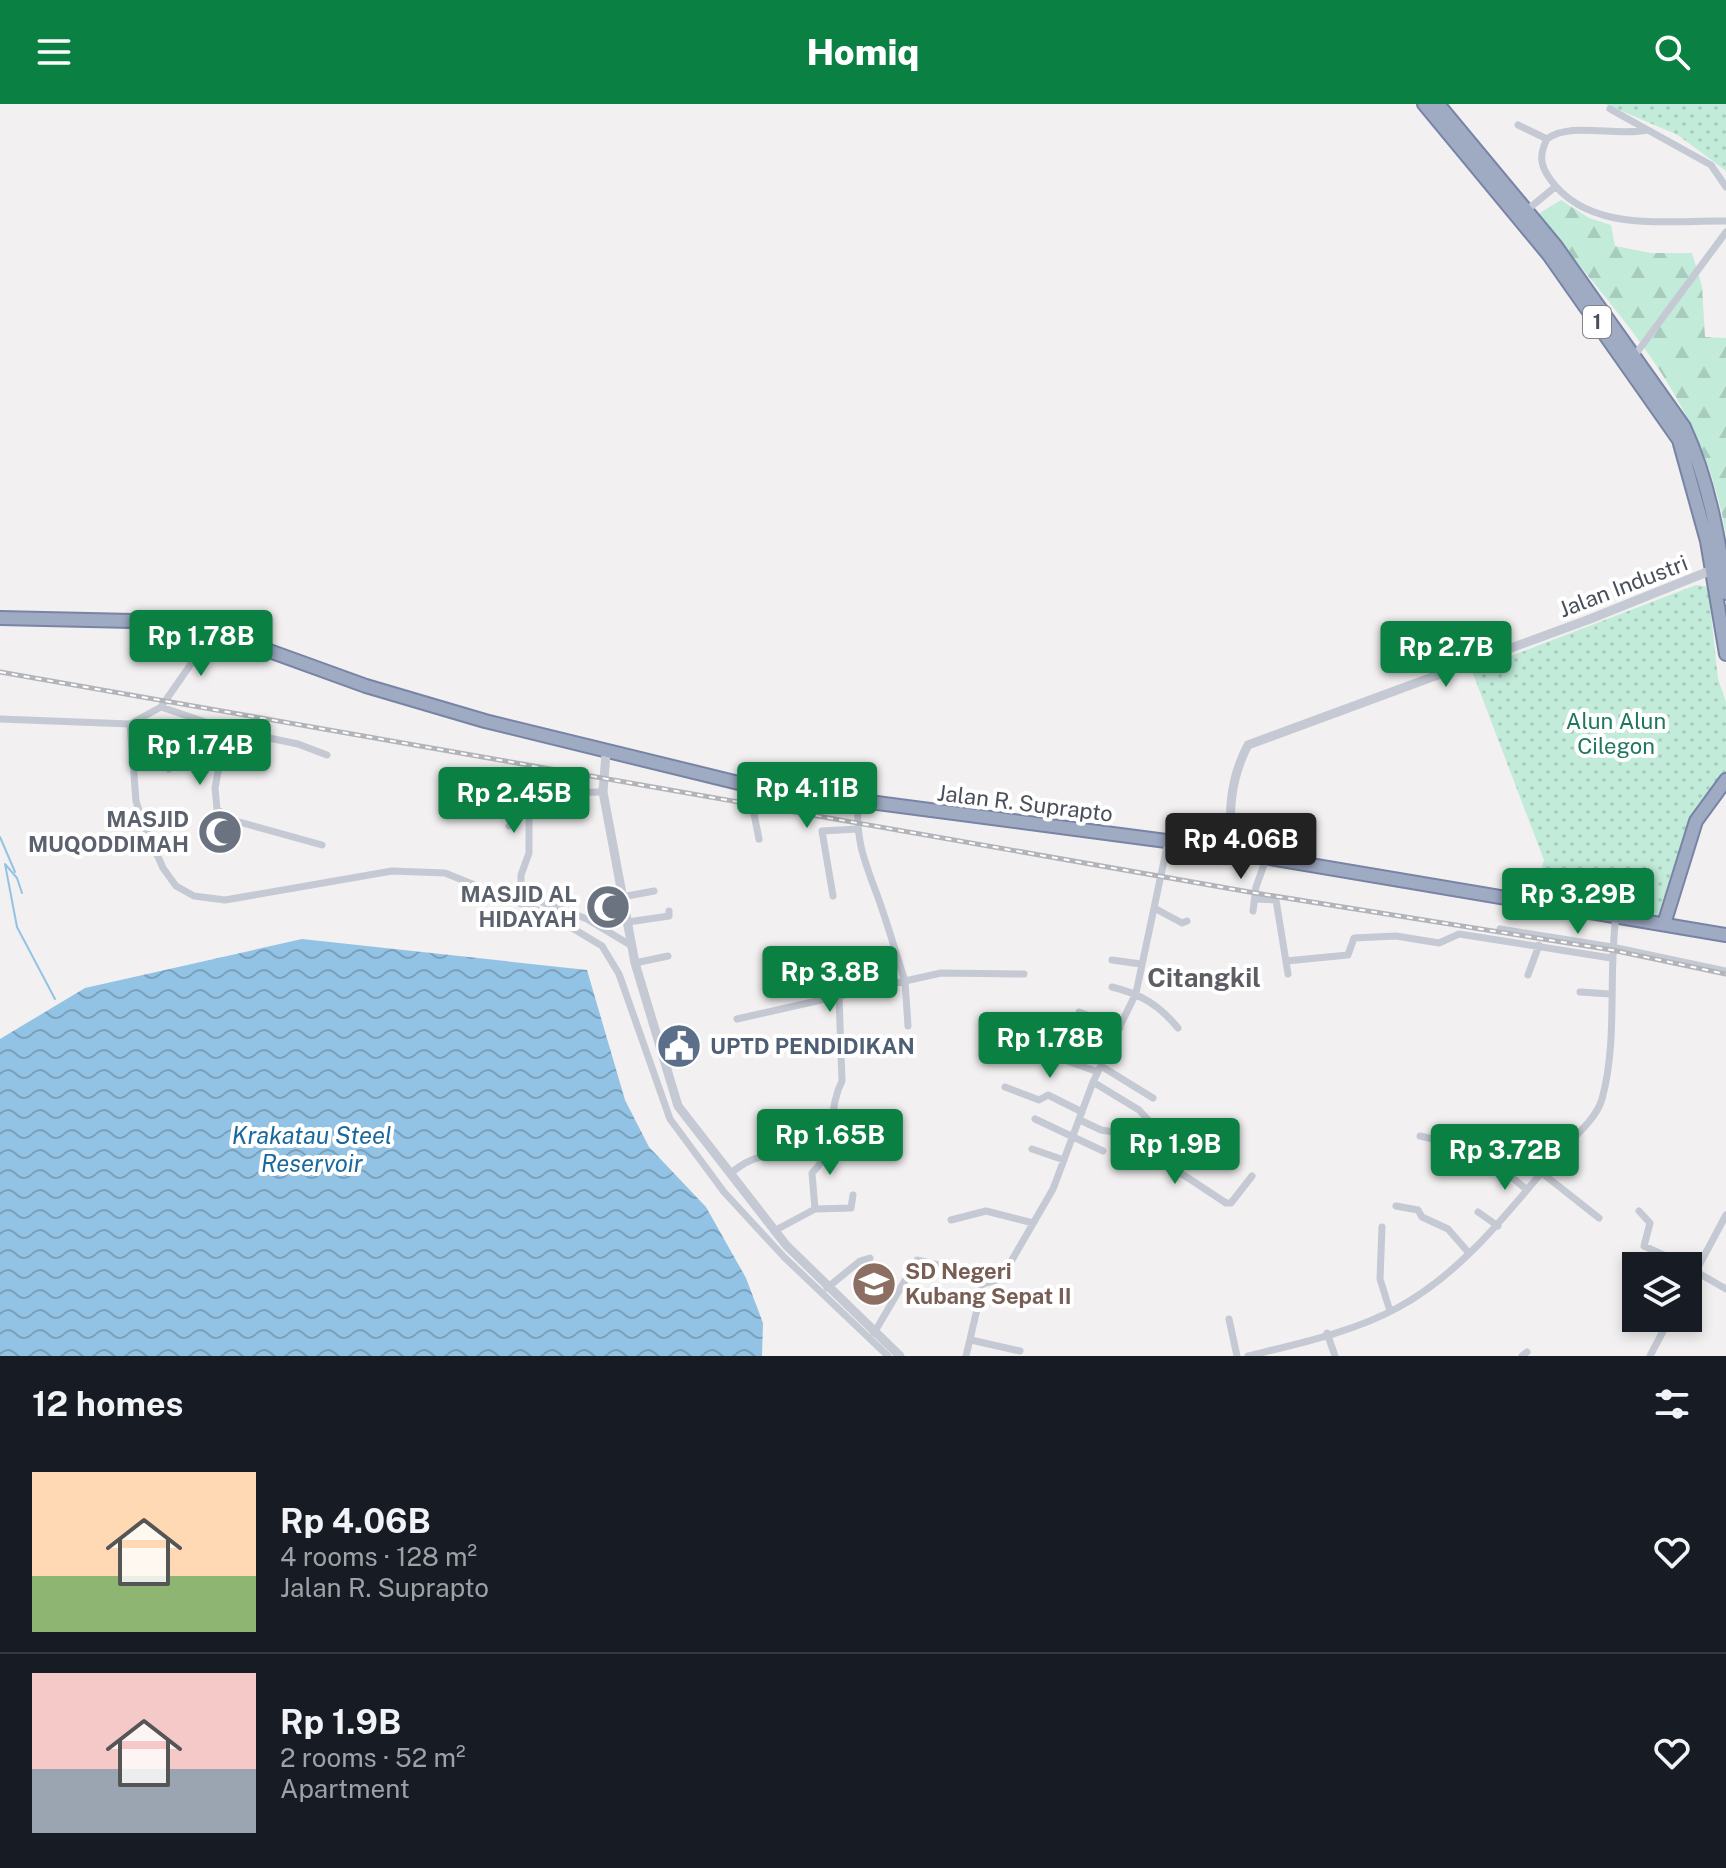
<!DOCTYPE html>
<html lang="en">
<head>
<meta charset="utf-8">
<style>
  :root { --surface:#171b24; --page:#242831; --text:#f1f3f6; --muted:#9ea1a6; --line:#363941; --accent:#0b8043 }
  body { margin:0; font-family:"Public Sans",sans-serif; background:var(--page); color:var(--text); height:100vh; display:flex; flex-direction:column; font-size:30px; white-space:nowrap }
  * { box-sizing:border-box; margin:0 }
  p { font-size:26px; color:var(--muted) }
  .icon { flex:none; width:44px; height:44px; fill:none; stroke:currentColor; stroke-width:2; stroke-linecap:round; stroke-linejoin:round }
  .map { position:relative; height:1252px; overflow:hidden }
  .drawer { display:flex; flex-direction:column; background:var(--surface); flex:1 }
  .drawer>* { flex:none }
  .fabs { position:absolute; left:1622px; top:1148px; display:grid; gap:16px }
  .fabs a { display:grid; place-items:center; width:80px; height:80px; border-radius:0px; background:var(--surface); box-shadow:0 4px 12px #0003; font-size:40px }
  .price { position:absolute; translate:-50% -68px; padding:0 18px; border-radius:8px; background:var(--accent); color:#fff; font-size:26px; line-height:52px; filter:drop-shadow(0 2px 4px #0008) }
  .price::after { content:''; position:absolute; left:50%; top:48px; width:24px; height:18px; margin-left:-12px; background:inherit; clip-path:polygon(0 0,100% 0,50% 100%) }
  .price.selected { background:#222; color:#fff }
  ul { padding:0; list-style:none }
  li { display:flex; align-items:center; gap:24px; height:200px; padding:0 32px }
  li+li { border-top:2px solid var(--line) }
  li span { display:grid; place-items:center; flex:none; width:224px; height:160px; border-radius:0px; color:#555 }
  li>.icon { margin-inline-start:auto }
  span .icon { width:96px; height:96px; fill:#fffc; stroke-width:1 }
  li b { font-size:34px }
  h2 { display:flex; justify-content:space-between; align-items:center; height:96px; padding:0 32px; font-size:34px }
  header { display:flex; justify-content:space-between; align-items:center; height:104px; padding:0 32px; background:var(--accent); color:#fff; font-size:36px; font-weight:800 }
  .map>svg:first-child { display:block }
  .forest { fill:url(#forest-firs) }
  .park { fill:url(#park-dots) }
  .water { fill:url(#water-waves) }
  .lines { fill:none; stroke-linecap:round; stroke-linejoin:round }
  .stream { stroke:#93c3e4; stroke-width:2 }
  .trunk-casing { stroke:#7784a5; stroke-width:16 }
  .minor { stroke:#c4c9d3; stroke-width:7 }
  .tertiary { stroke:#c4c9d3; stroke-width:9 }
  .trunk { stroke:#9faac3; stroke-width:12 }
  .rail-casing { stroke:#b2b4b9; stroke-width:5 }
  .rail { stroke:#fff; stroke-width:2; stroke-dasharray:6; stroke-linecap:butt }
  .labels { text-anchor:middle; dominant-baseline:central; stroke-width:8; stroke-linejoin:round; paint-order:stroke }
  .shield { fill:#fff; stroke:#80848c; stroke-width:2 }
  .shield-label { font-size:20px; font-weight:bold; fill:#494f5b }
  .street-label { font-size:22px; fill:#494f5b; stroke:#fff }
  .park-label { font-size:22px; fill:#20775d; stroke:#fff }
  .worship-label { font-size:22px; font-weight:bold; fill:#5b616d; stroke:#fff; text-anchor:end }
  .service-label { font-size:22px; font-weight:bold; fill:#4e5e75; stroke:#fff; text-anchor:start }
  .education-label { font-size:22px; font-weight:bold; fill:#785e54; stroke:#fff; text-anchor:start }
  .water-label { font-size:24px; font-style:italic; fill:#19689e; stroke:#fff }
  .quarter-label { font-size:26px; font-weight:bold; fill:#5d5e64; stroke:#fff }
</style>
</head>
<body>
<header><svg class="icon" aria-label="menu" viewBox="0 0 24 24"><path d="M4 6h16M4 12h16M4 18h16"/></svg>Homiq<svg class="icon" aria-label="search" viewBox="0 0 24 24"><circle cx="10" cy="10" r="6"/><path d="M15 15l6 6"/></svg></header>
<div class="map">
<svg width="1726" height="1252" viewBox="0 0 1726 1252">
  <defs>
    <pattern id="forest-firs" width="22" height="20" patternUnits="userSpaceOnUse" patternTransform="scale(2)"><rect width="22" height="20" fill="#c2ebda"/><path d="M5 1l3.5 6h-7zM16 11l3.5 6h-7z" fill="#a8cbbd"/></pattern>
    <pattern id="park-dots" width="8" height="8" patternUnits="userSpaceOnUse" patternTransform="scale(2)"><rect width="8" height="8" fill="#c2ebda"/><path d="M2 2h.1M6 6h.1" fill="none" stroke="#a8cbbd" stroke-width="1.8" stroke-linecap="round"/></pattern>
    <pattern id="water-waves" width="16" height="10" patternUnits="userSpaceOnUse" patternTransform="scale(2)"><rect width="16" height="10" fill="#93c3e4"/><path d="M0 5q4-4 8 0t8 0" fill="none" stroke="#7aa1bc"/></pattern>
  </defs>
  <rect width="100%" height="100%" fill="#f2f0f0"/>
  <path class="forest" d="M1561 96 1589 114 1611 121 1615 142 1651 149H1692L1702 182 1705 233 1726 234V430C1702 292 1621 216 1538 110Z"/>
  <path class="park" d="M1605 0H1726V67L1678 31Z
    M1696 481 1708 483 1718 575 1726 598V669L1690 713 1658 812 1534 792 1544 756 1472 567Z"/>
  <path class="water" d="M302 835 587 866 625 996 649 1043 706 1103 746 1174 763 1219 762 1252H0V935L85 884Z"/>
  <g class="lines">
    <path class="stream" d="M0 733 15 768
      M17 774 5 760 17 823 55 895
      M17 774 22 789"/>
    <g class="trunk-casing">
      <path id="trunk" d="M1424 0 1549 151 1679 336 1707 437 1726 550
        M1438 0 1555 141 1684 323C1708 375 1719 433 1726 489
        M0 514 177 518 214 527 366 582 485 617 755 683 1174 738 1726 831
        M1664 820 1696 717 1726 676"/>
    </g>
    <path class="minor" d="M1610 5 1711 61 1726 83
      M1518 21 1547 35C1570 17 1617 33 1647 26
      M1547 35C1539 51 1540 61 1550 75 1589 130 1667 116 1726 117
      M1527 106 1555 83
      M1635 251 1726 128
      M161 603 214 527
      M0 615 130 620 136 697 143 719 163 764 176 782 194 792 225 796 392 767 445 769 554 813 602 842 619 870 670 1015 724 1088 784 1153 888 1252
      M130 620 161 603 226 625 215 684 217 705 232 716 322 741
      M226 625 298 640 327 651
      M132 638 155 640 169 665
      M481 668 546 689 603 688
      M755 683 754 710 759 735
      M858 697C856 736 863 753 876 788 887 817 895 847 905 877L941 869 1024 870
      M509 722 532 701
      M523 791 587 815 632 842
      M833 792 822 727 857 725
      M521 793V771L529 749V710L533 699 546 689
      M622 793 654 787
      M1255 795 1276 796 1288 870
      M1156 805 1182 819 1187 817
      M1253 807 1256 783 1266 755
      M628 818 669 812V807
      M1500 825 1612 843 1726 867
      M1112 856 1141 860
      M1286 857 1348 851 1354 834 1396 832 1439 839 1459 830 1611 854
      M635 859 668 852
      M1528 871 1539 841
      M1112 883C1141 890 1159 901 1178 924
      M1580 888 1610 890
      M1079 908 1120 924
      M737 915 905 877 908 922
      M1018 939 1098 968
      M1101 962 1153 994
      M1093 978 1139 1006 1151 1019
      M1005 983 1039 996 1048 991 1082 1008
      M1035 1015 1103 1047
      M1080 1016 1101 1026 1120 1029 1226 1099H1231L1252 1072
      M1420 1032 1462 1042 1487 1039 1501 1045 1500 1063 1527 1086
      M1032 1045 1064 1056
      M1542 1069 1599 1114
      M730 1070C755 1048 773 1053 800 1040L825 1050
      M1396 1102 1418 1106 1422 1113 1448 1125 1468 1148
      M815 1105 812 1069C839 1043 826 1008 842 977L839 892
      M1639 1107 1650 1119 1644 1142 1687 1162
      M1478 1108 1498 1122
      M951 1116 986 1107 1033 1119
      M1382 1123 1380 1175 1390 1207
      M774 1127 815 1105 851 1104 853 1091
      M1688 1163 1726 1185
      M1688 1182 1726 1111
      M827 1184 860 1157 870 1154
      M1229 1215 1237 1252
      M874 1229 917 1156 960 1166 983 1180
      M1327 1229 1335 1252
      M971 1236 1020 1247
      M966 1252 983 1180 1001 1175 1053 1085 1093 978 1136 889 1168 738
      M1248 1252C1297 1240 1354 1228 1399 1203 1461 1169 1507 1110 1552 1056 1567 1039 1596 1017 1602 995 1618 937 1608 872 1616 812
      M1522 1252 1527 1248
      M1650 1252 1670 1214"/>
    <path class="tertiary" d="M606 649 603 688 635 859 678 1002 786 1141 900 1252
      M1190 737 1204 736 1230 720
      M1241 751C1222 721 1232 671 1248 641L1590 515 1717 464"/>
    <use href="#trunk" class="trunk"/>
    <g class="rail-casing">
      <path id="rail" d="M0 568 1255 789 1612 846 1726 870"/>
    </g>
    <use href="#rail" class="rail"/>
  </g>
  <defs>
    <g id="mosque-disc" transform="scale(2.3)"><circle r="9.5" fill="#6b7280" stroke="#fff"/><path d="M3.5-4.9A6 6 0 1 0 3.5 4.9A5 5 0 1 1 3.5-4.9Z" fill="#fff"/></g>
    <g id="civic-disc" transform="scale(2.3)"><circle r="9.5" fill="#5c6f8a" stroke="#fff"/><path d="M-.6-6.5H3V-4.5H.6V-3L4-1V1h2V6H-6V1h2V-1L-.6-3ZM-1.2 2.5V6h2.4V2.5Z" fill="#fff"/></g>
    <g id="school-disc" transform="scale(2.3)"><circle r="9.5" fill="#8d6e63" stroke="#fff"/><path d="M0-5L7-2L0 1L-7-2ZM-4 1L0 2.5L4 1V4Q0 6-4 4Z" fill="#fff"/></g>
  </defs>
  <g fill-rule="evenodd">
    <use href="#mosque-disc" x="220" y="728"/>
    <use href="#mosque-disc" x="608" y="803"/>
    <use href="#civic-disc" x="679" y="942"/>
    <use href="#school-disc" x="874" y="1180"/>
  </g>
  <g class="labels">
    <rect class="shield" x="1583" y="202" width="28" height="32" rx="6"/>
    <g class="shield-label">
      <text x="1597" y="218">1</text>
    </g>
    <g class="street-label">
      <text transform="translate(1623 482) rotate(-21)">Jalan Industri</text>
      <text transform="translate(1025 699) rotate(7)">Jalan R. Suprapto</text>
    </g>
    <g class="park-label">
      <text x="1616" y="617">Alun Alun<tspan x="1616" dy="25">Cilegon</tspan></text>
    </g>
    <g class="worship-label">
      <text x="189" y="715">MASJID<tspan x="189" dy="25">MUQODDIMAH</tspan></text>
      <text x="577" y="790">MASJID AL<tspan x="577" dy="25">HIDAYAH</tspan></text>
    </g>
    <g class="service-label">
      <text x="710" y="942">UPTD PENDIDIKAN</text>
    </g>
    <g class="education-label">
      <text x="905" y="1167">SD Negeri<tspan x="905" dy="25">Kubang Sepat II</tspan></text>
    </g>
    <g class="water-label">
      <text x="312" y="1031">Krakatau Steel<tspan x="312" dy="28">Reservoir</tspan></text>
    </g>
    <g class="quarter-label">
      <text x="1204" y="873">Citangkil</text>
    </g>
  </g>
</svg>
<div class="fabs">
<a><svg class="icon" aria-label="layers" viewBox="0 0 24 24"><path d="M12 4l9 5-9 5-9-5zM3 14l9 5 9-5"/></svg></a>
</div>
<b class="price" style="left:201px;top:574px">Rp 1.78B</b>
<b class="price" style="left:1446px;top:585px">Rp 2.7B</b>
<b class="price" style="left:200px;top:683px">Rp 1.74B</b>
<b class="price" style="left:807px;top:726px">Rp 4.11B</b>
<b class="price" style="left:514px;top:731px">Rp 2.45B</b>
<b class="price selected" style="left:1241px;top:777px">Rp 4.06B</b>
<b class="price" style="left:1578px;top:832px">Rp 3.29B</b>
<b class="price" style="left:830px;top:910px">Rp 3.8B</b>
<b class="price" style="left:1050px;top:976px">Rp 1.78B</b>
<b class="price" style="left:830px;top:1073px">Rp 1.65B</b>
<b class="price" style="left:1175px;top:1082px">Rp 1.9B</b>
<b class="price" style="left:1505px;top:1088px">Rp 3.72B</b>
</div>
<section class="drawer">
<h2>12 homes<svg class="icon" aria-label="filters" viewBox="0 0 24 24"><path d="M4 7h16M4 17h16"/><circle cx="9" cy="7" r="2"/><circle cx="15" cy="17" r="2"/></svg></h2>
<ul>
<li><span style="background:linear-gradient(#ffd9b3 65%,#8fb573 0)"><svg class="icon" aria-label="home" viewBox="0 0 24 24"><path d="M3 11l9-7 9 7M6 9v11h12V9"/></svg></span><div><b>Rp 4.06B</b><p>4 rooms · 128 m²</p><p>Jalan R. Suprapto</p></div><svg class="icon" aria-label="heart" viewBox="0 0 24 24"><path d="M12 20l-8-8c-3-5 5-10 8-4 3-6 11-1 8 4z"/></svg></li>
<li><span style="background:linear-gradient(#f6c9c9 60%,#9aa5b1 0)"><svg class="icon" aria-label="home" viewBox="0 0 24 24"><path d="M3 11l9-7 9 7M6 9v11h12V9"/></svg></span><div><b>Rp 1.9B</b><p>2 rooms · 52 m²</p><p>Apartment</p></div><svg class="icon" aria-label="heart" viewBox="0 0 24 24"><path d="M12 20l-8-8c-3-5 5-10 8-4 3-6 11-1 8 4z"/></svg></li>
</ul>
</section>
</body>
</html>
